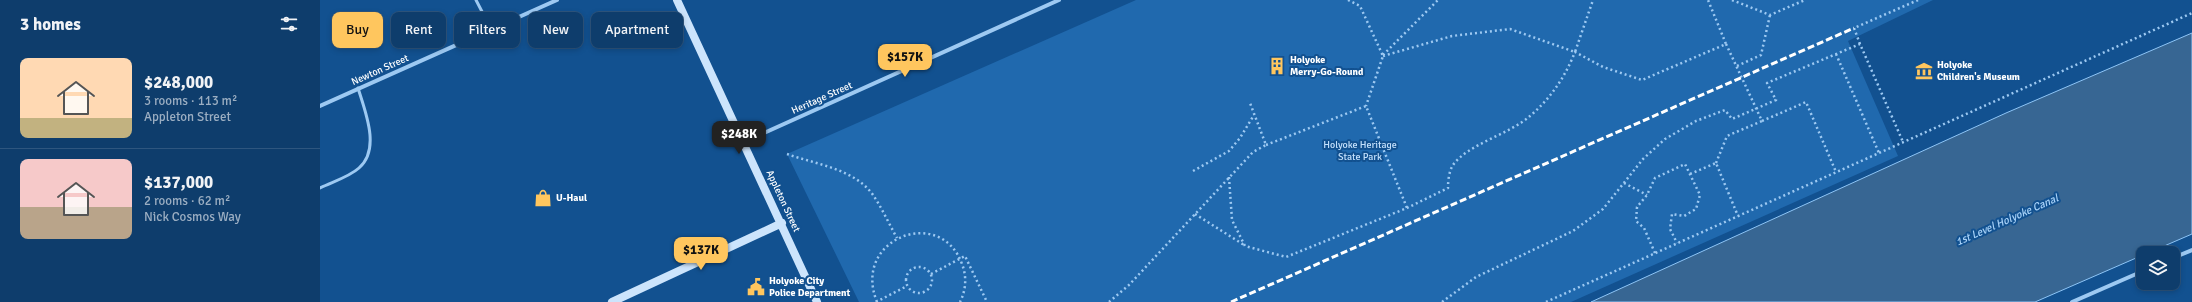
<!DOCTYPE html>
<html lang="en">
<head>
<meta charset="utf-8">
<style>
  :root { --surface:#0e3d6c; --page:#174472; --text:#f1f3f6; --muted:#9baec2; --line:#2e567f; --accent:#ffc65e }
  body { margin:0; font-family:Signika,sans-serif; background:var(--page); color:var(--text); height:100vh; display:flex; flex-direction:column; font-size:15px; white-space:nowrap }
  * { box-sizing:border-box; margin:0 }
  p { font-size:13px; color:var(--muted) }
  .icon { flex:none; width:22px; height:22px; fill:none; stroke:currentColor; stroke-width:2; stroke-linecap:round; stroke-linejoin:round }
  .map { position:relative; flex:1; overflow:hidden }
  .drawer { display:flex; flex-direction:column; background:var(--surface); width:320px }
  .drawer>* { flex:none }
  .hud { position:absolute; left:12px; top:12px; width:380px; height:36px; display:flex; gap:8px }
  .tools { position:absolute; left:1816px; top:246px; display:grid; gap:8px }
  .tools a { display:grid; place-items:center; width:44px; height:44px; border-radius:8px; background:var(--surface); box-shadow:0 2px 6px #0003,0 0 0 1px var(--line); font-size:20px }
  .price { position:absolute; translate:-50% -34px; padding:0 9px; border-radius:8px; background:var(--accent); color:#111; font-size:13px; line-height:26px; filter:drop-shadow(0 1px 2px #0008) }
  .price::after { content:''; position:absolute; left:50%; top:24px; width:12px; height:9px; margin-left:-6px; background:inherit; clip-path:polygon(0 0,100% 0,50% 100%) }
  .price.on { background:#222; color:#fff }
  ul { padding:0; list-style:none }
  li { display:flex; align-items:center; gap:12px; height:100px; padding:0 20px }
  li+li { border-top:1px solid var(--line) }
  li span { display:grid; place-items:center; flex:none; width:112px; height:80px; border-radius:8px; color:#555 }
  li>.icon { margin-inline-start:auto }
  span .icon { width:48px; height:48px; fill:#fffc; stroke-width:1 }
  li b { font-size:17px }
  h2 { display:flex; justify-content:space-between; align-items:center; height:48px; padding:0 20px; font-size:17px }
  .chip { padding:0 14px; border-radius:8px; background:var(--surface); box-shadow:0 2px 6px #0003,0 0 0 1px var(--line); font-size:14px; line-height:36px }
  .chip.on { background:var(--accent); color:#111 }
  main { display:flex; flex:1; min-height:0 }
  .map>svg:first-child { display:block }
  .green { fill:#2069ae }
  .water { fill:#376693; stroke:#8ec5f6 }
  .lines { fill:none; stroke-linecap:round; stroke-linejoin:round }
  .path { stroke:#9dc9f2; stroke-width:2.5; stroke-dasharray:2 3; stroke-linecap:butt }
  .lane { stroke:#9dc9f2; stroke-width:3 }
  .street { stroke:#9dc9f2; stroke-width:4 }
  .secondary { stroke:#cce4fc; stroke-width:8 }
  .rail { stroke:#fff; stroke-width:3; stroke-dasharray:7 3; stroke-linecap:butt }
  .labels { text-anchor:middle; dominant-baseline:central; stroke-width:4; stroke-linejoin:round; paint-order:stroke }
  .poi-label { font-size:10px; font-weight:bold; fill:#fff; stroke:#125190; text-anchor:start }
  .street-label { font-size:10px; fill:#fff; stroke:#125190 }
  .park-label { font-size:10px; fill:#c4e1fd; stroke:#125190 }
  .water-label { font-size:11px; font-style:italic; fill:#a9d3f9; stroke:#125190 }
</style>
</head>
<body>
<main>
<section class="drawer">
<h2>3 homes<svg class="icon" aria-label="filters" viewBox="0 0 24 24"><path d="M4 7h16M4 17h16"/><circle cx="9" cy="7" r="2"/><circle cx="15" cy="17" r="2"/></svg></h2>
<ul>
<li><span style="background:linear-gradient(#ffd9b3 75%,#c2b280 0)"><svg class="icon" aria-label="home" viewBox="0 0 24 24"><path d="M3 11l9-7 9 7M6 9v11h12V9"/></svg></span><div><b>$248,000</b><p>3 rooms · 113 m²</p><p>Appleton Street</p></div></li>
<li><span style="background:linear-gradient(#f6c9c9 60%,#b9a48a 0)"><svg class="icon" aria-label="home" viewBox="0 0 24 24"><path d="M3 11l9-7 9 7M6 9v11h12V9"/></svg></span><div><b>$137,000</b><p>2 rooms · 62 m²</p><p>Nick Cosmos Way</p></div></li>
</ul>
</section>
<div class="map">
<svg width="1872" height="302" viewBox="0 0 1872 302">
  <rect width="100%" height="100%" fill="#125190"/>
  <path class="green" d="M816 0H1613L1528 41 1578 156 1251 302H539L467 154Z"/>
  <path class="water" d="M1872 33V234L1828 253H1823V255L1715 302H1271L1686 113Z"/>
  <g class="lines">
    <path class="path" d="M1028 0 1040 6 1063 56 1046 106
      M1412 0 1450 15 1485 0
      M1406 44 1442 121 1486 102 1516 172
      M1540 44 1534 28 1598 0
      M1516 54 1559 153
      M1063 55 1118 0
      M1063 56 1132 36 1190 29 1255 52 1273 0
      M1417 66 1441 55 1450 15
      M946 145 1046 106 1087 208
      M467 154C495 164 535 169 553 195 562 208 569 224 577 238
      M1396 163 1407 136 1442 121
      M873 171 909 151 920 138 934 115
      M1370 174 1396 163 1418 216
      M909 177 912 220 925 246 966 257 1087 208 1128 188C1128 181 1129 171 1133 165 1148 144 1190 134 1210 116 1231 98 1245 77 1255 52L1283 67 1322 80 1406 44 1388 0
      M1304 183 1327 195
      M875 214 924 245
      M1335 253 1324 228 1316 221 1317 207 1327 195 1335 178 1365 164 1380 195 1376 209 1364 216 1352 214 1350 229 1357 243
      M586 280a13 13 0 1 1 26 0a13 13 0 1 1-26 0Z
      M611 274 645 256 667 302
      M556 302 587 286
      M557 302C531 238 621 205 642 264 647 277 646 290 640 302
      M789 302 809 285 933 152 946 145 930 103
      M1122 302 1156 277 1253 231 1283 209 1323 159 1345 139 1376 121 1405 110 1412 119 1456 100 1447 83 1540 44 1583 142
      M1226 302 1872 13"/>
    <path class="lane" d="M156 0 171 29
      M0 188C12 182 29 177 39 168 61 149 45 111 38 88"/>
    <path class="street" d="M0 106 237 0
      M424 142 739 0
      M1853 258 1872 250
      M1752 302 1823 271"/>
    <path class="secondary" d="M357 0 497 302
      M292 302 462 223"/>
    <path class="rail" d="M911 302 1534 28"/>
  </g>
  <defs>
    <g id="building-bare" transform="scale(1.38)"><path d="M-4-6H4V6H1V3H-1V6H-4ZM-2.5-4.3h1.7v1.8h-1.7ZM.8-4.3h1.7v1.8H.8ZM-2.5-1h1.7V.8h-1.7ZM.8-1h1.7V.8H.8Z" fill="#ffc65e" stroke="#125190" stroke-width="2.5" paint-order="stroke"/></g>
    <g id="museum-bare" transform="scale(1.38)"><path d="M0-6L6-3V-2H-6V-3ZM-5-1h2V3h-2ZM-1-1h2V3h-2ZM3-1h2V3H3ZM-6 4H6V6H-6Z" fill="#ffc65e" stroke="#125190" stroke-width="2.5" paint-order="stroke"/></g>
    <g id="shop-bare" transform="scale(1.38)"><path d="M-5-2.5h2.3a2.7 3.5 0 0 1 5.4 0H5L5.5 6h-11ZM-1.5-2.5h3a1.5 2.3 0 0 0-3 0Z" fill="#ffc65e" stroke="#125190" stroke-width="2.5" paint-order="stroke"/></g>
    <g id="civic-bare" transform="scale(1.38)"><path d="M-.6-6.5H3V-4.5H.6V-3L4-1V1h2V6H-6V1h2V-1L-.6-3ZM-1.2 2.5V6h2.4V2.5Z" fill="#ffc65e" stroke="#125190" stroke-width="2.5" paint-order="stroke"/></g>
  </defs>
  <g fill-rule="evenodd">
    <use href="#building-bare" x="957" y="66"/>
    <use href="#museum-bare" x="1604" y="71"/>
    <use href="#shop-bare" x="223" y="198"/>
    <use href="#civic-bare" x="436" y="287"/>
  </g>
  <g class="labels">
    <g class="poi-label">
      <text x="970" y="60">Holyoke<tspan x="970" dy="12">Merry-Go-Round</tspan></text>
      <text x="1617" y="65">Holyoke<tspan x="1617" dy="12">Children's Museum</tspan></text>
      <text x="236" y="198">U-Haul</text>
      <text x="449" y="281">Holyoke City<tspan x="449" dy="12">Police Department</tspan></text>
    </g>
    <g class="street-label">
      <text transform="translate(60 70) rotate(-24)">Newton Street</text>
      <text transform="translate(502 98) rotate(-24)">Heritage Street</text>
      <text transform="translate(463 201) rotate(65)">Appleton Street</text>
    </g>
    <g class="park-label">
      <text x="1040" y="145">Holyoke Heritage<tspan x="1040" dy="12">State Park</tspan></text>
    </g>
    <g class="water-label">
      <text transform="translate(1687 220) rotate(-24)">1st Level Holyoke Canal</text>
    </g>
  </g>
</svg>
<div class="tools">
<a><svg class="icon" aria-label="layers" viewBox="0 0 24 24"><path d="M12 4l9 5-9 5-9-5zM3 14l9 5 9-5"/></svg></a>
</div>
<b class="price" style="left:585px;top:78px">$157K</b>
<b class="price on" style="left:419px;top:155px">$248K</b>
<b class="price" style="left:381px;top:271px">$137K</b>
<div class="hud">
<a class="chip on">Buy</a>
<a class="chip">Rent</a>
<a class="chip">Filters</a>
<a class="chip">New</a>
<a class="chip">Apartment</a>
</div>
</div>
</main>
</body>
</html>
